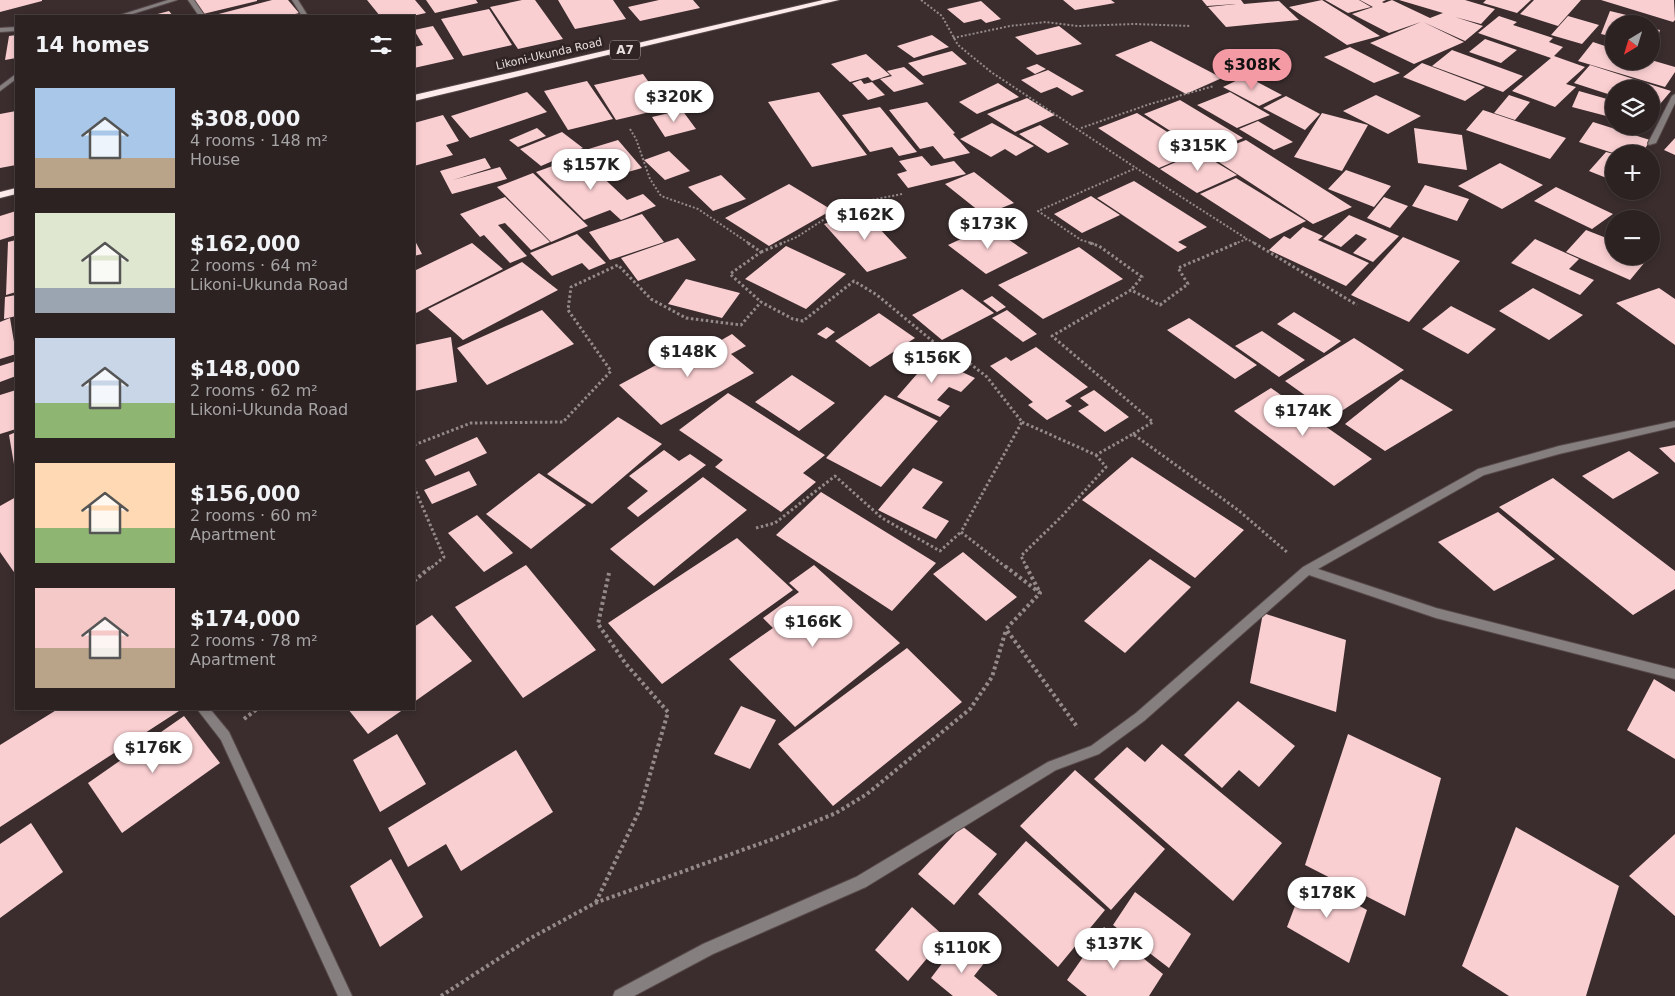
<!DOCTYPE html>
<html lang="en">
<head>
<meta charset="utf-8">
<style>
  :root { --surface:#2c2222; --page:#342a2a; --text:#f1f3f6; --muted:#a6a4a5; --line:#483f40; --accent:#f49aa4 }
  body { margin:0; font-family:"DejaVu Sans",sans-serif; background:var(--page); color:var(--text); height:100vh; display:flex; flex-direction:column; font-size:19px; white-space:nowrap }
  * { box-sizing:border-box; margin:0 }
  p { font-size:16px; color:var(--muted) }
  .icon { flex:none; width:28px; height:28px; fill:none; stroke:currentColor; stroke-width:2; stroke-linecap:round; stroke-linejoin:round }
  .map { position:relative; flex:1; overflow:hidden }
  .details { position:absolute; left:15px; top:15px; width:400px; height:695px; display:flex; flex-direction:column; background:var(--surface); border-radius:0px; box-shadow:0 2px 8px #0003,0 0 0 1px var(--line) }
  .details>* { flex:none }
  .needle { width:32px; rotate:218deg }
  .tools { position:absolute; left:1605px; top:15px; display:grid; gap:10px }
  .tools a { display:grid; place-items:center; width:55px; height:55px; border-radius:50%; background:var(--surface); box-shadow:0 2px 8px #0003,0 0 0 1px var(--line); font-size:25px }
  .price { position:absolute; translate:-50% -42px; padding:0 11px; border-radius:18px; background:#fff; color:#222; font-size:16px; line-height:32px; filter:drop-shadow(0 1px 2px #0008) }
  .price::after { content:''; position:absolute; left:50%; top:30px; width:15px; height:11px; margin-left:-8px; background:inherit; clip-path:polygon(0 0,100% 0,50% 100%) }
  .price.on { background:var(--accent); color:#111 }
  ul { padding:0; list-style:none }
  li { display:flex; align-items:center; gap:15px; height:125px; padding:0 20px }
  li span { display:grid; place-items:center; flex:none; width:140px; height:100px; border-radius:0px; color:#555 }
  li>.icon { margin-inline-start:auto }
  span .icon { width:60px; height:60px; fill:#fffc; stroke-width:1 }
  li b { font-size:21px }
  h2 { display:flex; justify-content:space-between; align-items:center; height:60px; padding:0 20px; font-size:21px }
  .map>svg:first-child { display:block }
  .building { fill:#facfd2 }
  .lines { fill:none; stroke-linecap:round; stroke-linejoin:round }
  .street-casing { stroke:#57494a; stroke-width:2 }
  .highway-casing { stroke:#57494a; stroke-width:2 }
  .path-far2 { stroke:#958a8a; stroke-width:2; stroke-dasharray:2 2; stroke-linecap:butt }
  .path-far1 { stroke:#958a8a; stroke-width:3; stroke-dasharray:2.5 2.5; stroke-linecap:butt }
  .path { stroke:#958a8a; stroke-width:4; stroke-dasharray:3 3; stroke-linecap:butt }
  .street { fill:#867f7f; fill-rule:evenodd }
  .highway { fill:#fdebec; fill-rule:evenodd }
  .labels { text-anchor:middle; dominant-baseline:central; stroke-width:5; stroke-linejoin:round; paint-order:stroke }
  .far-street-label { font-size:11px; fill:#e8dfdf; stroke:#312425 }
  .shield { fill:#312425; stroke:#b1a7a7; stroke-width:1 }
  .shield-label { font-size:12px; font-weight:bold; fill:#e8dfdf }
</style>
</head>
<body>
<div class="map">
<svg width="1675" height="996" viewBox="0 0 1675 996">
  <rect width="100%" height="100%" fill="#3b2d2e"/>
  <path class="building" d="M0 0H42V1L0 12Z
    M194 0H257V1L203 14Z
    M272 0H288L299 13 288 16H211Z
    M367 0H415L426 13 412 16H380Z
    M426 0H476L478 3 435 13Z
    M522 0H535L563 39 518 49 490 7Z
    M558 0H613L626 19 575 29Z
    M659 0H693L700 8 640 21 628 7Z
    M1063 0H1111L1115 3 1075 10Z
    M1202 0H1241L1244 4 1279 1 1299 20 1226 27 1208 7 1236 4 1207 6Z
    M1322 0 1380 36 1347 45 1289 7Z
    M1325 0H1359L1371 7 1348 13Z
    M1360 0H1386L1382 2 1384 3 1392 0 1430 18 1443 13 1399 0H1465L1495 9 1481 24 1455 17 1483 26 1465 41 1423 22 1464 42 1414 64 1370 43 1421 22 1389 33 1352 14 1373 7Z
    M1486 0H1531L1517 13 1483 3Z
    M1534 0H1581L1558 26 1520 14Z
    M1601 0H1674L1675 20 1673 22Z
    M981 1 1001 19 986 23 981 19 964 23 947 9Z
    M489 9 512 45 463 56 441 19Z
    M169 11 173 16H150Z
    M1610 11 1643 19 1641 24H1614V37L1601 34Z
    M1499 16 1517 22 1513 25 1553 38 1549 42 1563 47 1554 56 1585 67 1566 84 1576 87 1555 107 1512 91 1551 58 1478 33Z
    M1568 16 1599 25 1582 44 1551 35Z
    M433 26 454 59 414 68V47L423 45 414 30Z
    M1059 26 1082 44 1037 55 1015 37Z
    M1651 28 1660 30 1655 47 1651 46Z
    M16 35V58L5 60 9 36Z
    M932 35 949 47 914 58 897 46Z
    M1485 39 1517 50 1501 63 1469 52Z
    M1151 41 1222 78 1186 94 1115 55Z
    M1593 42 1614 49V61L1651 60 1675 67V72L1665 87 1578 61Z
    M1350 47 1400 73 1374 83 1324 57Z
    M1452 50 1523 76 1503 92 1432 66Z
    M952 51 967 64 923 76 908 63Z
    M866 54 890 75 872 81 868 77 850 82 831 64Z
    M1422 63 1430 66 1485 87 1465 101 1403 77Z
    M1037 64 1046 69 1035 74 1026 68Z
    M1590 65 1671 91 1655 110 1651 109V89H1614V96L1574 83Z
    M904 67 924 84 894 92 880 79 892 76 887 71Z
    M1048 70 1084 91 1072 96 1057 87 1041 93 1021 80Z
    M643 74 667 108 616 120 594 85Z
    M1246 76 1282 95 1259 106 1223 87Z
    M861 80 864 84 872 82 885 95 868 100 852 83Z
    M587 81 613 119 568 130 544 91Z
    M998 83 1019 97 977 114 959 102Z
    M1579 91 1614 101V118L1572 107Z
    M527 92 547 112 470 138 451 116Z
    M819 92 867 155 812 167 768 102Z
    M1230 92 1270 115 1237 128 1197 105Z
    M1376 95 1421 116 1388 134 1343 111Z
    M1509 95 1530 102 1515 120 1494 113Z
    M1286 96 1320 114 1305 130 1263 108Z
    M1027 98 1055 115 1015 132 987 114Z
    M1180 100 1243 138 1206 154 1144 114Z
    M927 102 955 133 953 134 970 153 944 159 933 146 920 149 889 110Z
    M880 107 917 152 899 156 892 147 870 152 842 115Z
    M682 110 696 129 665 137 652 117Z
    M1483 110 1566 138 1550 159 1466 130Z
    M16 111V165L0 168V114Z
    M1137 113 1198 151 1159 168 1098 128Z
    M1322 113 1368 125 1342 171 1294 157Z
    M443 115 459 141 446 145 453 155 414 166V123Z
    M1258 121 1293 142 1274 150 1239 129Z
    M1593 122 1650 140 1642 154H1616L1579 142Z
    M992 123 1034 146 1016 156 1005 149 991 157 960 139Z
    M1040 125 1069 144 1048 153 1019 134Z
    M537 128 546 136 518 147 509 140Z
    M1414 128 1462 135 1467 170 1418 163Z
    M562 132 583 148 541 166 520 149Z
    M1675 138V155L1664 150Z
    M618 140 642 168 621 174 615 167 600 172 582 151Z
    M1246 140 1352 207 1313 224 1208 155Z
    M669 151 690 171 665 180 644 160Z
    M1199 152 1237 175 1197 193 1160 169Z
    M1606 152 1614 154V181L1589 171Z
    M580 156 627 200 643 194 656 206 621 220 610 210 584 220 536 172Z
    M922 156 931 166 954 161 966 174 908 188 897 174 907 171 899 161Z
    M485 158 491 168 453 180 500 167 507 179 452 194 440 171Z
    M1500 163 1543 185 1502 209 1458 186Z
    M1346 170 1391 186 1374 207 1328 189Z
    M974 172 1014 203 984 215 945 184Z
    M533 173 588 226 551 242 497 187Z
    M721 175 746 199 713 211 688 187Z
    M1236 178 1306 221 1270 239 1200 194Z
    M1134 181 1207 227 1178 242 1187 247 1178 252 1097 198Z
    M789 184 832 210 769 246 725 218Z
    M1425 185 1469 199 1457 221 1412 206Z
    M1556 187 1613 214 1592 229 1534 201Z
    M1091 196 1120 215 1082 233 1054 214Z
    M505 197 550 242 531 250 505 223 498 225 527 256 510 263 484 235 480 237 460 214Z
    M1384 197 1408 206 1390 228 1367 218Z
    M16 211V235L0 240V216Z
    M863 211 907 258 867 272 824 224Z
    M642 214 664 242 610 260 589 232Z
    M1349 215 1399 236 1373 262 1353 253 1367 239 1356 234 1341 247 1323 239Z
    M989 226 1028 253 986 274 948 245Z
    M1303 227 1323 236 1318 240 1369 263 1346 286 1269 250 1284 236 1290 239Z
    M1586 230 1614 241V256H1650L1630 280 1566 252Z
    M577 234 606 263 589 270 582 263 552 276 530 253Z
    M1403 237 1460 261 1409 322 1351 295Z
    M678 238 696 260 638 281 621 258Z
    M414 239 422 254 414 256Z
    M1535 239 1579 259 1569 269 1594 280 1580 295 1511 263Z
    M16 240V292L6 295 8 242Z
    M472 243 503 269 414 314V271Z
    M786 246 846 274 806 309 745 279Z
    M1079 247 1123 279 1043 319 998 285Z
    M522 262 558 290 463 340 428 309Z
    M686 279 740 293 722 318 668 304Z
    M1533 288 1583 315 1549 340 1499 311Z
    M1659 288 1675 299V345L1616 303Z
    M962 289 994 313 942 340 912 315Z
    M16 295V316L4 319 5 297Z
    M992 296 1006 307 997 312 983 301Z
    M1451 306 1496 329 1468 354 1422 329Z
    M542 310 574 344 487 385 457 348Z
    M1007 310 1037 334 1023 342 992 318Z
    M1294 312 1341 341 1324 353 1277 324Z
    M879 313 915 338 870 367 835 341Z
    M10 318 16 354 0 359V322Z
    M1189 318 1257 365 1235 379 1167 330Z
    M827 327 835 332 826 339 817 334Z
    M1262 331 1305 360 1279 377 1235 346Z
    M732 334 746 346 731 354 754 373 661 425 619 385 710 336 718 342Z
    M451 337 457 382 414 391V345Z
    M1354 338 1404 370 1334 416 1285 381Z
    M1036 347 1088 387 1065 401 1072 406 1047 420 1028 405 1033 402 990 366 1006 357 1011 361Z
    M919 352 975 378 961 392 949 387 937 400 950 406 940 417 897 397 917 374 904 368Z
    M16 361V376L0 382V366Z
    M792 375 835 403 799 431 755 402Z
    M1401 379 1453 410 1385 451 1345 424Z
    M1271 388 1372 459 1334 486 1234 411Z
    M16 390V429L0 434V395Z
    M1094 390 1129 417 1105 432 1078 411 1089 405 1080 398Z
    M728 393 825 455 803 473 816 482 781 512 715 467 723 460 679 430Z
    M885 395 938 421 881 487 826 458Z
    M618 417 662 444 592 504 547 474Z
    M16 432V469L15 470 9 435Z
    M477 437 487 453 435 476 425 460Z
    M1675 445V463L1659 448Z
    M664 450 679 461 690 454 706 465 638 517 627 508 648 491 629 476Z
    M1629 451 1659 473 1613 499 1582 476Z
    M1132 457 1244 530 1195 578 1082 500Z
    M913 468 943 482 922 508 949 521 936 539 878 510Z
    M469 471 477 485 432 504 424 490Z
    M539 473 586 505 531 549 486 514Z
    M703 477 747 510 654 586 610 549Z
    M1553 478 1675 571V589L1633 615 1499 507Z
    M821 492 936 563 892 611 776 535Z
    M16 497V575L0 552V506Z
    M1498 512 1555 559 1494 591 1438 542Z
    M477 515 513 553 484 572 448 533Z
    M737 538 793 590 662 684 608 623Z
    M963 552 1017 597 986 621 933 574Z
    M1150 559 1191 587 1125 653 1084 621Z
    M526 565 596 650 523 698 455 607Z
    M814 565 900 643 795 727 729 659 773 628 763 618 799 592 789 583Z
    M1263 613 1346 640 1336 712 1250 683Z
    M432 615 472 661 414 702V627Z
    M907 648 962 702 833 806 778 744Z
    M1654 679 1675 692V759L1627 730Z
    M1238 701 1295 746 1259 787 1239 770 1222 788 1184 755Z
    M741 706 776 720 750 769 714 754Z
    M58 709H182L0 827V745Z
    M348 709H404L368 734Z
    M184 716 220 763 122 833 88 783Z
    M397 734 426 784 380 812 353 760Z
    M1348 734 1441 778 1405 916 1305 865Z
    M1162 744 1282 843 1233 901 1094 779 1127 747 1145 762Z
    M516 750 553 812 461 871 446 844 408 867 388 828Z
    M1075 770 1165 849 1111 910 1020 826Z
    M31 823 63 872 0 918V844Z
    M962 826 997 854 954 905 918 874Z
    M1516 827 1619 886 1586 996H1509L1462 966Z
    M1675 834V916L1629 876Z
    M1026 841 1105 910 1058 967 978 894Z
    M391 859 423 917 380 947 350 886Z
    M1306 877 1367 910 1349 963 1287 927Z
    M1135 892 1191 934 1169 968 1113 925Z
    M912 907 945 937 908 981 875 950Z
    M1104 927 1163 974 1149 996H1087L1067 980Z
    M959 941 985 962 974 976 998 996H953L931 978Z"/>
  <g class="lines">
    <g class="street-casing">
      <path id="street" d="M168 0H177L126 16H117Z
        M188 0H194L205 16H199Z
        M292 0H298L308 16H302Z
        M16 27V31L0 32V28Z
        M16 74V79L0 91V86Z
        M1675 94V103L1656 143 1649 145 1648 143 1672 96Z
        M1675 421V427L1559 454 1484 475 1318 569 1436 608 1675 669V679L1436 618 1309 575 1144 721 1099 754 1056 770 866 887 713 954 634 996H613L615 991 703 944 856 877 1048 762 1091 746 1136 713 1303 567 1478 469 1559 446Z
        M197 709H210L229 732 352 996H338L221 740Z"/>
    </g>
    <g class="highway-casing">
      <path id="highway" d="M823 0H839L414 101V95Z
        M16 188V194L0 198V192Z"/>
    </g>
    <path class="path-far2" d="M921 0 942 16 958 45 991 72 1136 168
      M953 38 1010 26 1046 22 1078 26 1134 24 1191 26
      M1081 128 1150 104 1214 86
      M630 129 636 139 650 179 661 196 698 209 750 244
      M780 244 797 237 846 205 902 194
      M1094 244 1081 240 1038 211 1136 168 1247 239
      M1234 244 1247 239 1256 244"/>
    <path class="path-far1" d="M748 243 761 252 730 274 761 302
      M1090 243 1099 246 1142 277 1131 290
      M1254 243 1357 305
      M761 252 783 243
      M1022 422 1096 455 1133 434 1238 510 1288 553
      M1133 434 1153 422 1052 336 1131 290 1160 305 1188 284 1178 268 1237 243
      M414 445 471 423 563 422 611 371 568 310 571 287 618 265 651 299 686 318 741 325 761 302 793 319 803 321 854 281 877 295 936 344 954 351 987 377 1022 422 961 532 1007 568
      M414 487 444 557 431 568
      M756 528 775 523 835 476 882 518 940 551 961 532
      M1027 568 1021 556 1063 515 1106 467 1096 455"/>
    <path class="path" d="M1005 566 1040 593 1006 629 1078 728
      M1026 566 1039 591
      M414 581 432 566
      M244 719 257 709
      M596 902 640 809 668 712 626 664 598 624 609 573
      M441 996 529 939 595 903 773 839 836 813 867 794 970 709 992 677 1006 630"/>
    <use href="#street" class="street"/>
    <use href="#highway" class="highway"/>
  </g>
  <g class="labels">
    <g class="far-street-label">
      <text transform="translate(549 54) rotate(-13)">Likoni-Ukunda Road</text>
    </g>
    <rect class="shield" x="610" y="40.5" width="30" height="19" rx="4"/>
    <g class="shield-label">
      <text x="625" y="50">A7</text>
    </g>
  </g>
</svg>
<div class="tools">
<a><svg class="needle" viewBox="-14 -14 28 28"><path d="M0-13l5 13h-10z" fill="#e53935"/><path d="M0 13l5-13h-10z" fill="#a6a4a5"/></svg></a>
<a><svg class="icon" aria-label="layers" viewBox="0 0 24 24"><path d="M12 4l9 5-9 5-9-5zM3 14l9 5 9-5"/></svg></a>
<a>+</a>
<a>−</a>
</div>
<b class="price on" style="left:1252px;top:91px">$308K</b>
<b class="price" style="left:674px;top:123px">$320K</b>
<b class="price" style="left:1198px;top:172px">$315K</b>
<b class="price" style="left:591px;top:191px">$157K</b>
<b class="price" style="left:865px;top:241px">$162K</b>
<b class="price" style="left:988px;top:250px">$173K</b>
<b class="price" style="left:688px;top:378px">$148K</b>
<b class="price" style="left:932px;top:384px">$156K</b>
<b class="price" style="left:1303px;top:437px">$174K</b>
<b class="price" style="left:813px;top:648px">$166K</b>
<b class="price" style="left:153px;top:774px">$176K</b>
<b class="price" style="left:1327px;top:919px">$178K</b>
<b class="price" style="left:1114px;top:970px">$137K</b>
<b class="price" style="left:962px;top:974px">$110K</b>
<section class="details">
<h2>14 homes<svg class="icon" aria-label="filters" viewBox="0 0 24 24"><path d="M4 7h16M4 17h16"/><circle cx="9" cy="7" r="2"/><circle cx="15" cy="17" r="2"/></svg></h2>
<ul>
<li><span style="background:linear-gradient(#a9c7e8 70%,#b9a48a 0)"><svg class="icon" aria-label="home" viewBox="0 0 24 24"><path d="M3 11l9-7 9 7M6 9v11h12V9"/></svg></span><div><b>$308,000</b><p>4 rooms · 148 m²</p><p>House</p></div></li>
<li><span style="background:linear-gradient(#dfe7d0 75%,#9aa5b1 0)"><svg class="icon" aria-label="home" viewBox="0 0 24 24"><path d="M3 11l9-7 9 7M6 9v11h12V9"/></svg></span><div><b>$162,000</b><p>2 rooms · 64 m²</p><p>Likoni-Ukunda Road</p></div></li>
<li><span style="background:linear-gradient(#c9d6e8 65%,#8fb573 0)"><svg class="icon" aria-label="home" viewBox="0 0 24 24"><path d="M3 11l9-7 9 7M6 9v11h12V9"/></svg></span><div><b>$148,000</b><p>2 rooms · 62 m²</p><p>Likoni-Ukunda Road</p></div></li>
<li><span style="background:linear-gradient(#ffd9b3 65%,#8fb573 0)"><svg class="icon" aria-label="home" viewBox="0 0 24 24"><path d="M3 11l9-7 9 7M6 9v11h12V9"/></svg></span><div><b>$156,000</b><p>2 rooms · 60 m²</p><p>Apartment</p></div></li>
<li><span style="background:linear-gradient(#f6c9c9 60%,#b9a48a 0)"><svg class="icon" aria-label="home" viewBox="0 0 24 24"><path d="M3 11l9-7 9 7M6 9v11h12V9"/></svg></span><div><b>$174,000</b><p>2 rooms · 78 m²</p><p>Apartment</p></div></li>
</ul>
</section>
</div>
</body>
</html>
